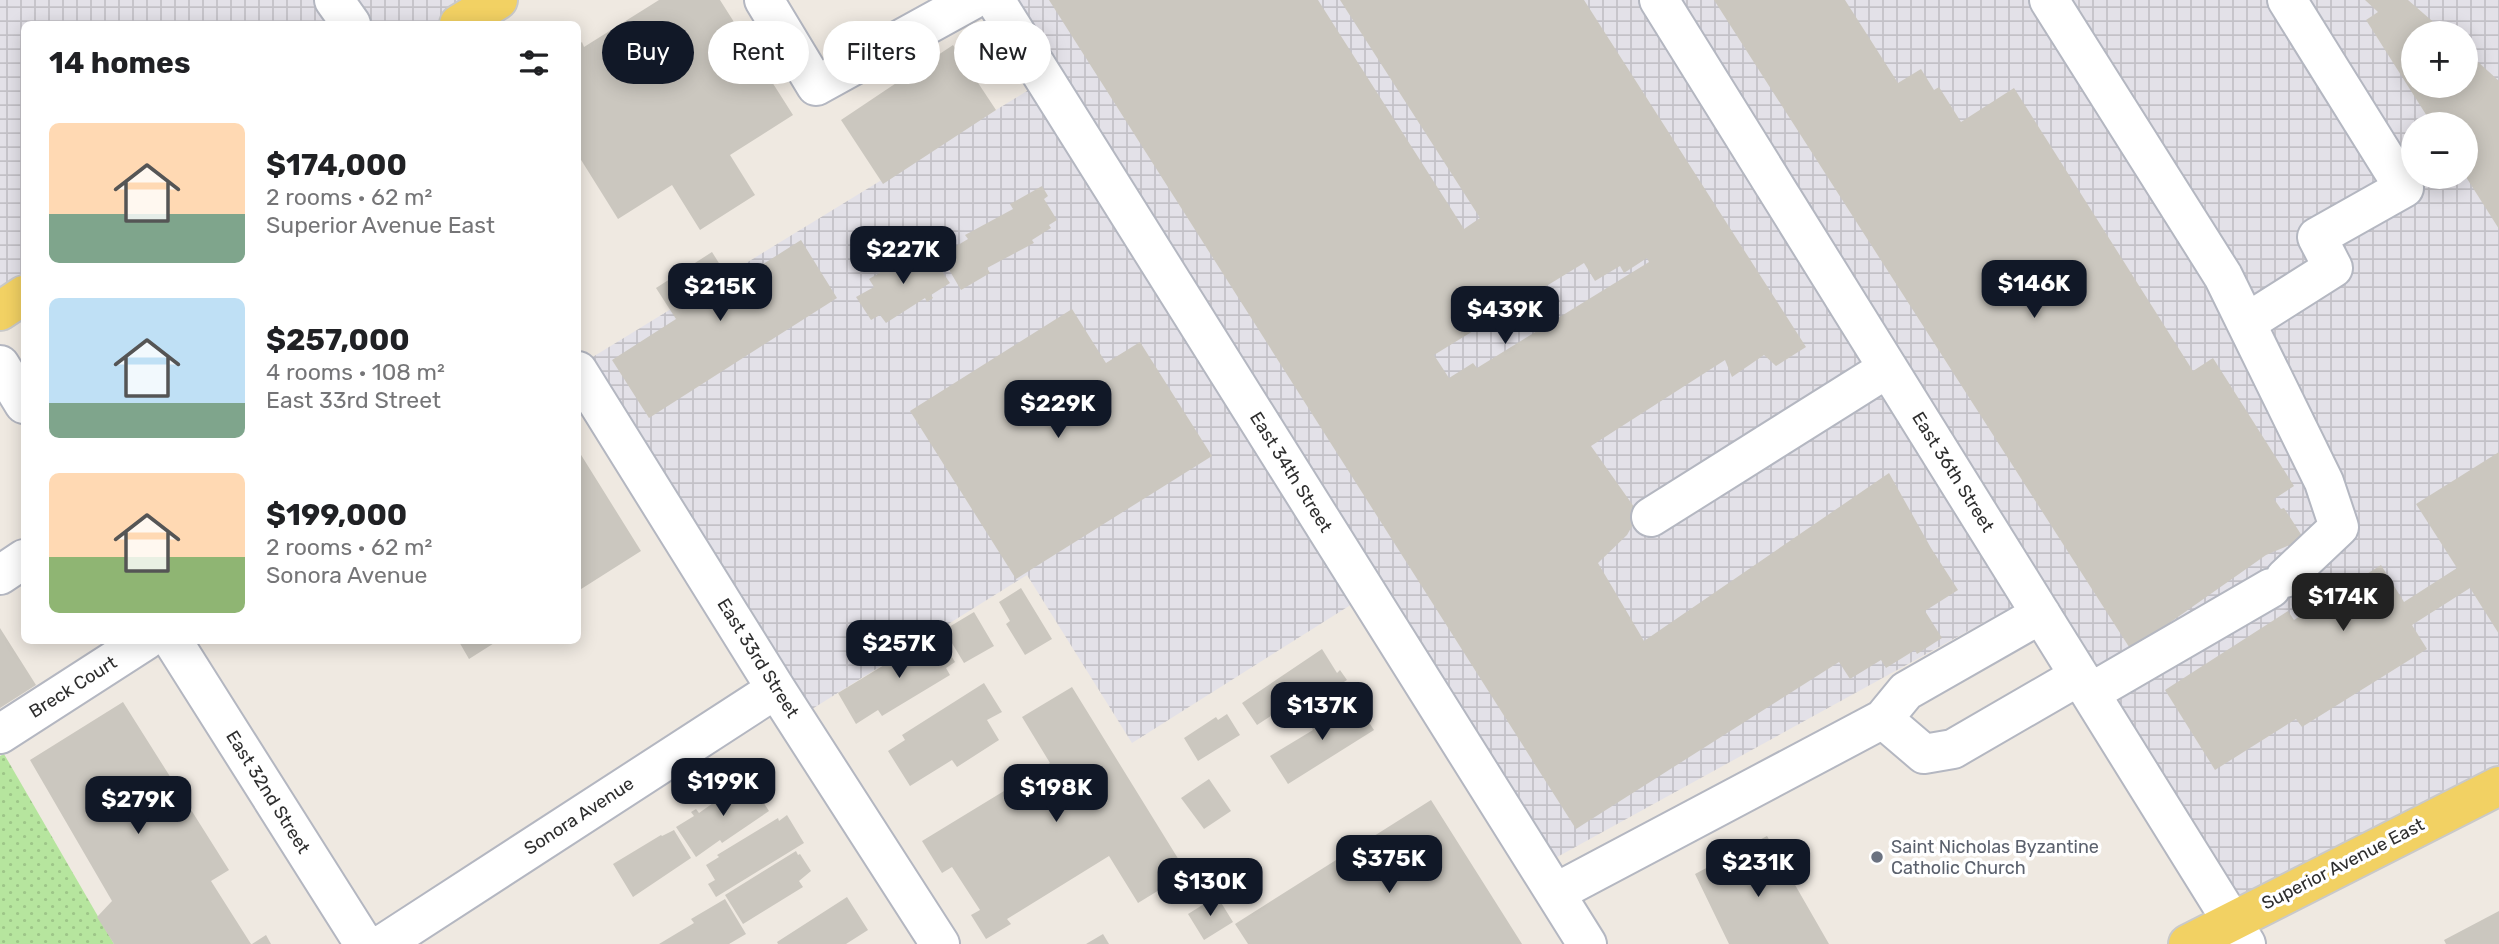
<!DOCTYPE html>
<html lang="en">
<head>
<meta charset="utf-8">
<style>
  :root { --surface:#fff; --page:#f2f2f2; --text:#202124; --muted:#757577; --accent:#111827 }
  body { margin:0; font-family:Rubik,sans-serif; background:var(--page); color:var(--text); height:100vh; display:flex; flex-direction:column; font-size:26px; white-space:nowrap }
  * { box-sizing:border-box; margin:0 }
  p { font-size:23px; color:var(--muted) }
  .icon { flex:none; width:38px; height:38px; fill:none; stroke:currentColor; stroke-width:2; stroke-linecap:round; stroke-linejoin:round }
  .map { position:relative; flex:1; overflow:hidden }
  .side { position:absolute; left:21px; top:21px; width:560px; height:623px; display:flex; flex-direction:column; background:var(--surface); border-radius:10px; box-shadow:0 4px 18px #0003 }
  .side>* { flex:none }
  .top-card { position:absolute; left:602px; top:21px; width:665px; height:63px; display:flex; gap:14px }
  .buttons { position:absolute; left:2401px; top:21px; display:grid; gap:14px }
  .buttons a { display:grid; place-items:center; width:77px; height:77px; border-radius:50%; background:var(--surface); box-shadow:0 4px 18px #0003; font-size:35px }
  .price { position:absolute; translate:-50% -60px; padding:0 16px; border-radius:14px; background:var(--accent); color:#fff; font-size:23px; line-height:46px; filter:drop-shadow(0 2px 4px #0008) }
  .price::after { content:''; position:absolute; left:50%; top:42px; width:21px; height:16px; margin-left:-10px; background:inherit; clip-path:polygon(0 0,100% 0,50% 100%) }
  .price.current { background:#222; color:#fff }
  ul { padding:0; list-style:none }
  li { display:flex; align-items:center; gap:21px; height:175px; padding:0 28px }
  li span { display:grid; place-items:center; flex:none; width:196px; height:140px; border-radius:10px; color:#555 }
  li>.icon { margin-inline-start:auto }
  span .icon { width:84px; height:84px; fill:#fffc; stroke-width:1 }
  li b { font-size:30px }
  h2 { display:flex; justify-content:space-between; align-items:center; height:84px; padding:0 28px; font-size:30px }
  .tag { padding:0 24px; border-radius:32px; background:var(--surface); box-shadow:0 4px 18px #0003; font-size:24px; line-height:63px }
  .tag.current { background:var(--accent); color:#fff }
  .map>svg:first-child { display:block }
  .industrial { fill:url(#industrial-grid); fill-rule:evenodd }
  .park { fill:url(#park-dots) }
  .building { fill:#cbc7bf; fill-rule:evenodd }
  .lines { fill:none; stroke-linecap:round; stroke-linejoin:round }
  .minor-casing { stroke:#b4b7c1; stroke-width:42 }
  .major-casing { stroke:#c9c9c9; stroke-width:42 }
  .minor { stroke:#fff; stroke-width:38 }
  .major { stroke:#f2d163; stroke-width:38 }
  .worship-dot { fill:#6b7280; stroke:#fff; stroke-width:2.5 }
  .labels { text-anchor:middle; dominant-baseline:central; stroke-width:7; stroke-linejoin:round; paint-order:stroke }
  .street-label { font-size:18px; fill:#2e2e2e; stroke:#fff }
  .worship-label { font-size:18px; fill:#5b616d; stroke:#fff; text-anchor:start }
</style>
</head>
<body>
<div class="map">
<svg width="2499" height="944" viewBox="0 0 2499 944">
  <defs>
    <pattern id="industrial-grid" width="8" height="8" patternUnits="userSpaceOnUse" patternTransform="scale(1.75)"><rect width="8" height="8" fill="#e3e1e8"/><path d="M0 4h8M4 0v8" fill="none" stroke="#c3c1c7"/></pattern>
    <pattern id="park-dots" width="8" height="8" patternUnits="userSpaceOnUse" patternTransform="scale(1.75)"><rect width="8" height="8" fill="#b6e59e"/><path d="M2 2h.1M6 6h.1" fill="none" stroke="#9dc588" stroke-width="1.8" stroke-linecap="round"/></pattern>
  </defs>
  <rect width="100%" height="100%" fill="#efe9e1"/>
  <path class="industrial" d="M0 0H498L459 24H24V295L0 311Z
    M995 0H2499V786L2231 921 2030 597 1539 867 1368 594 1132 743 1027 575 796 719 578 366 1045 80ZM2413 33H2466V86H2413ZM2413 124H2466V177H2413Z"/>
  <path class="park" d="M4 754 114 944H0V756Z"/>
  <path class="building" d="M659 0H720L793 115 730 155 755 195 700 230 672 185 618 219 578 155V45L582 42 584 47Z
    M1049 0H1318L1464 229 1480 218 1340 0H1584L1806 347 1776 366 1764 355 1732 377 1725 360 1591 446 1639 514 1627 535 1598 563 1644 641 1889 473 1931 548 1958 590 1925 611 1942 638 1917 654 1915 650 1886 668 1881 660 1850 679 1839 662 1576 829ZM1647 258 1649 262 1477 368 1473 363 1449 378 1434 355 1584 263 1595 281 1620 266 1624 273Z
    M1714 0H1845L1898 83 1921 69 1934 90 1939 87 1961 122 2014 88 2193 371 2213 358 2294 486 2274 499 2281 509 2284 508 2304 539 2266 555 2131 650Z
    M2365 0H2408L2446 33H2413V86H2466V51L2499 81V229L2466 177V124H2432L2366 20 2378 12Z
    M953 45 996 110 883 184 841 120Z
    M1042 186 1048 196 1044 199 1057 220 1049 225 1051 228 1032 240 1034 243 987 268 990 273 961 290 948 268 955 263 948 251 968 239 965 235 1013 209 1010 204Z
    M801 240 837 298 649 418 612 360 676 319 656 288 712 252 732 284Z
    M925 246 950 283 931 295 933 298 927 302 925 298 886 323 880 315 871 320 856 297 874 287 869 279Z
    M1072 309 1106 363 1140 342 1212 456 1016 579 910 411Z
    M578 450 641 551 578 591Z
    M2499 452V634L2470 588 2412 625 2427 649 2302 727 2296 719 2215 770 2165 690 2288 611 2294 620 2381 565 2404 602 2457 568 2416 504Z
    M1021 588 1052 639 1025 655 1006 624 1010 621 999 602Z
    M974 612 994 646 964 663 944 630Z
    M0 628 36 685 0 708Z
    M937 633 955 662 946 668 950 675 882 716 878 710 856 724 838 693Z
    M458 640H499L469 659Z
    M1322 649 1337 673 1340 670 1347 680 1304 708 1303 705 1290 713 1286 706 1257 725 1242 703Z
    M984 683 1002 712 987 720 999 740 957 767 952 760 910 786 888 751 905 740 902 735Z
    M1072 687 1187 873 1138 903 1109 856 1007 919 1011 924 986 939 971 915 980 910 952 867 942 873 922 841 1050 763 1022 717Z
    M123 702 229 870 211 881 251 944H114L97 917 112 901 30 760Z
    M1339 706 1344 714 1358 706 1374 730 1288 784 1270 756 1313 730 1310 724Z
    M1227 714 1240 735 1198 761 1184 738 1216 717 1218 720Z
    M1209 779 1231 811 1204 829 1181 798Z
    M744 781 746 784 750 782 769 811 722 843 720 840 696 857 676 827 694 816 691 812 696 809 699 813Z
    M1431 800 1522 944H1248L1235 924Z
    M787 815 804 843 716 897 708 884 715 880 706 865 719 857 717 855 778 818 779 821Z
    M674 830 691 858 633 897 613 864 661 835 662 836Z
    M1767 836 1829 944H1729L1695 874Z
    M796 851 798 855 800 854 811 871 799 881 803 887 743 924 725 895Z
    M1217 896 1233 922 1204 940 1188 914Z
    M847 897 868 930 846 944H778L777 942Z
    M725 899 746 934 729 944H659L694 923 691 919Z
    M2499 911V944H2446L2444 940Z
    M1103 934 1109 944H1086Z
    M266 935 271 944H252Z"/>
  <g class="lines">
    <g class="minor-casing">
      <path id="minor" d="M334 0 351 24
        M764 0 816 86 972 0
        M995 0 1587 944
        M1659 0 2246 944
        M2049 0 2223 276 2324 482 2339 527 2285 578
        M2246 323 2333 268 2317 237 2404 188 2287 0
        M0 365 24 404
        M578 371 776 689 940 944
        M1651 517 1888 368
        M0 575 24 559
        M172 640 364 944
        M2090 693 2271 588
        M1883 719 1906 691 2041 614
        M0 734 146 640
        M1555 893 1883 719 1924 754 1953 749 2079 676
        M383 944 776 689"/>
    </g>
    <g class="major-casing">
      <path id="major" d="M459 24 498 0
        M0 311 24 295
        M2188 944 2499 786"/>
    </g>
    <use href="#minor" class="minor"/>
    <use href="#major" class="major"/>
  </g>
  <circle class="worship-dot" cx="1877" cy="857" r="7"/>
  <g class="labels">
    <g class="street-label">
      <text transform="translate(1291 472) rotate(58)">East 34th Street</text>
      <text transform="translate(1953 472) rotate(58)">East 36th Street</text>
      <text transform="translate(758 658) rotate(58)">East 33rd Street</text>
      <text transform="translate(73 687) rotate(-32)">Breck Court</text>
      <text transform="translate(268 792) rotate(58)">East 32nd Street</text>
      <text transform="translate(579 816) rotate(-33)">Sonora Avenue</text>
      <text transform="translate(2343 864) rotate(-27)">Superior Avenue East</text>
    </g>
    <g class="worship-label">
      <text x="1891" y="847">Saint Nicholas Byzantine<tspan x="1891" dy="21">Catholic Church</tspan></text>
    </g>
  </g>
</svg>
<div class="buttons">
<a>+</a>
<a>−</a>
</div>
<b class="price" style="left:903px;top:286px">$227K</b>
<b class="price" style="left:2034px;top:320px">$146K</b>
<b class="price" style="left:720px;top:323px">$215K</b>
<b class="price" style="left:1505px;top:346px">$439K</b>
<b class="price" style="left:1058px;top:440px">$229K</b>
<b class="price current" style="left:2343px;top:633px">$174K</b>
<b class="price" style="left:899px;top:680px">$257K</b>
<b class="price" style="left:1322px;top:742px">$137K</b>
<b class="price" style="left:723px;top:818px">$199K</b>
<b class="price" style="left:1056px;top:824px">$198K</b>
<b class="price" style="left:138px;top:836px">$279K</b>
<b class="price" style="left:1389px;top:895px">$375K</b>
<b class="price" style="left:1758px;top:899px">$231K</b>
<b class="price" style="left:1210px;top:918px">$130K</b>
<div class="top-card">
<a class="tag current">Buy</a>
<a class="tag">Rent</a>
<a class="tag">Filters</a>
<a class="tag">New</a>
</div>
<section class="side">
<h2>14 homes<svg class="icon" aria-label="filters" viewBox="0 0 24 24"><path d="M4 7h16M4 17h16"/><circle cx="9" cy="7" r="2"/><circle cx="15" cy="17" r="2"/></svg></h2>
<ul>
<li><span style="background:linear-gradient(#ffd9b3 65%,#7fa58c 0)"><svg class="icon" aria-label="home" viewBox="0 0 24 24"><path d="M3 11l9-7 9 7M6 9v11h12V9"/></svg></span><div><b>$174,000</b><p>2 rooms · 62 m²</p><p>Superior Avenue East</p></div></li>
<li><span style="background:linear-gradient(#bfe0f5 75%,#7fa58c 0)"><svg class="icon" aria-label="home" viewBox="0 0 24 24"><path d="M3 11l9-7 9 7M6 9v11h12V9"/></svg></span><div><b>$257,000</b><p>4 rooms · 108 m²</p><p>East 33rd Street</p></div></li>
<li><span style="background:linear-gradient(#ffd9b3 60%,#8fb573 0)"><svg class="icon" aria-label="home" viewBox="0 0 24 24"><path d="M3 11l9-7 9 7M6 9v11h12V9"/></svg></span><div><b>$199,000</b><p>2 rooms · 62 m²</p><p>Sonora Avenue</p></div></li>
</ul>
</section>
</div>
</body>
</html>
